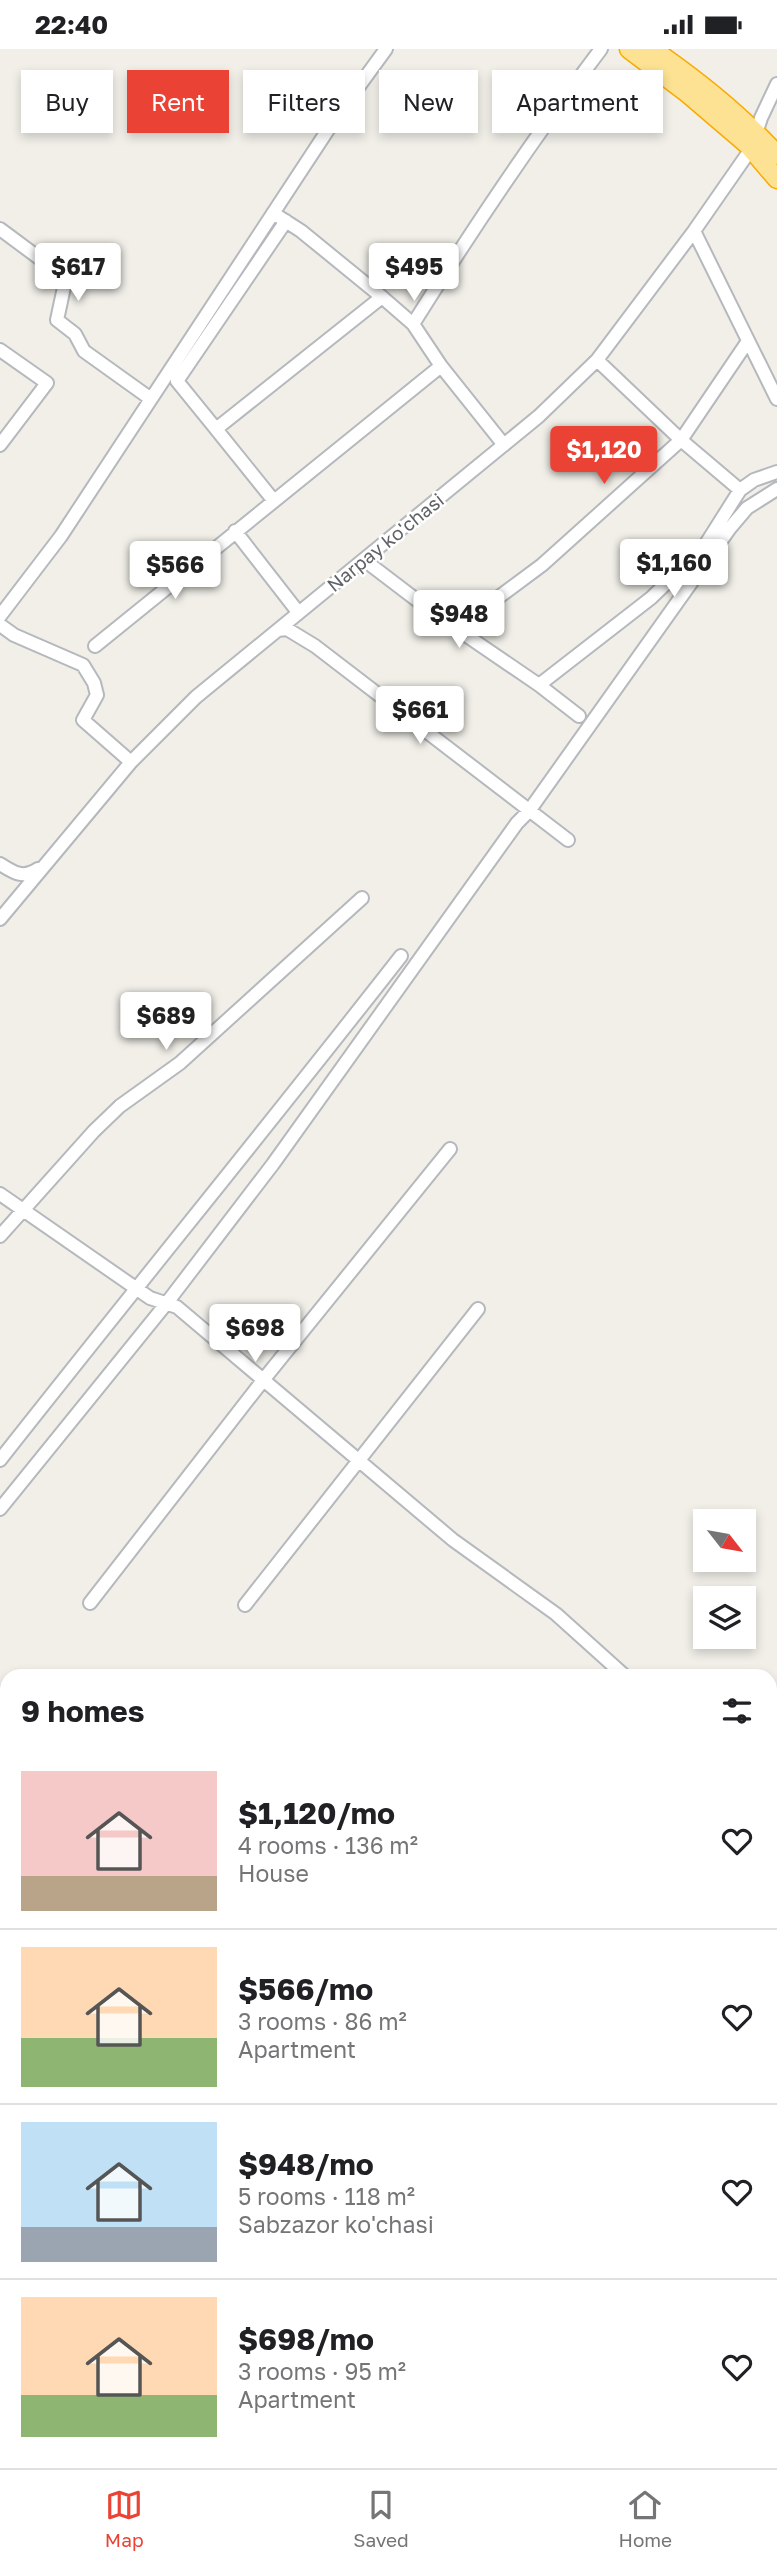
<!DOCTYPE html>
<html lang="en">
<head>
<meta charset="utf-8">
<style>
  :root { --surface:#fff; --page:#f2f2f2; --text:#202124; --muted:#757577; --line:#e0e0e0; --accent:#ea4335 }
  body { margin:0; font-family:"Golos Text",sans-serif; background:var(--page); color:var(--text); height:100vh; display:flex; flex-direction:column; font-size:26px; white-space:nowrap }
  * { box-sizing:border-box; margin:0 }
  p { font-size:23px; color:var(--muted) }
  .icon { flex:none; width:38px; height:38px; fill:none; stroke:currentColor; stroke-width:2; stroke-linecap:round; stroke-linejoin:round }
  .map { position:relative; flex:1; overflow:hidden }
  .panel { position:absolute; left:0px; top:1620px; width:777px; height:800px; display:flex; flex-direction:column; background:var(--surface); border-radius:21px 21px 0 0; box-shadow:0 4px 10px #0003 }
  .panel>* { flex:none }
  .banner { position:absolute; left:21px; top:21px; width:735px; height:63px; display:flex; gap:14px }
  .needle { width:46px; rotate:121deg }
  .controls { position:absolute; left:693px; top:1460px; display:grid; gap:14px }
  .controls a { display:grid; place-items:center; width:63px; height:63px; border-radius:0px; background:var(--surface); box-shadow:0 4px 10px #0003; font-size:35px }
  .price { position:absolute; translate:-50% -60px; padding:0 16px; border-radius:7px; background:#fff; color:#222; font-size:23px; line-height:46px; filter:drop-shadow(0 2px 4px #0008) }
  .price::after { content:''; position:absolute; left:50%; top:42px; width:21px; height:16px; margin-left:-10px; background:inherit; clip-path:polygon(0 0,100% 0,50% 100%) }
  .price.selected { background:var(--accent); color:#fff }
  ul { padding:0; list-style:none }
  li { display:flex; align-items:center; gap:21px; height:175px; padding:0 21px }
  li+li { border-top:2px solid var(--line) }
  li span { display:grid; place-items:center; flex:none; width:196px; height:140px; border-radius:0px; color:#555 }
  li>.icon { margin-inline-start:auto }
  span .icon { width:84px; height:84px; fill:#fffc; stroke-width:1 }
  li b { font-size:30px }
  h2 { display:flex; justify-content:space-between; align-items:center; height:84px; padding:0 21px; font-size:30px }
  .pill { padding:0 24px; border-radius:0px; background:var(--surface); box-shadow:0 4px 10px #0003; font-size:24px; line-height:63px }
  .pill.selected { background:var(--accent); color:#fff }
  .status { display:flex; justify-content:space-between; align-items:center; height:49px; padding:0 35px; background:var(--surface); direction:ltr }
  .status svg { height:19px; fill:currentColor }
  .menu { display:flex; justify-content:space-around; align-items:center; height:98px; border-top:2px solid var(--line); background:var(--surface); font-size:19px; color:var(--muted) }
  .menu a { display:grid; justify-items:center; gap:4px }
  .menu .selected { color:var(--accent) }
  .map>svg:first-child { display:block }
  .lines { fill:none; stroke-linecap:round; stroke-linejoin:round }
  .minor-casing { stroke:#b5b8bc; stroke-width:16 }
  .highway-casing { stroke:#f9ab00; stroke-width:21 }
  .minor { stroke:#fff; stroke-width:12 }
  .highway { stroke:#fde293; stroke-width:18 }
  .labels { text-anchor:middle; dominant-baseline:central; stroke-width:5; stroke-linejoin:round; paint-order:stroke }
  .street-label { font-size:19px; fill:#5f6368; stroke:#fff }
</style>
</head>
<body>
<div class="status"><b>22:40</b><svg viewBox="0 0 49 12"><path d="M0 12V9h3v3zM5 12V6h3v6zM10 12V3h3v9zM15 12V0h3v12zM26 1h20v11H26zM47 4h2v5h-2z"/></svg></div>
<div class="map">
<svg width="777" height="2419" viewBox="0 0 777 2419">
  <rect width="100%" height="100%" fill="#f1efe8"/>
  <g class="lines">
    <g class="minor-casing">
      <path id="minor" d="M273 164 301 182 382 248 413 275 441 317 504 396
        M0 180 66 229 57 271 75 285 84 302 151 350
        M694 182 777 350
        M413 275C472 181 534 88 601 0
        M0 301 47 334 0 396
        M597 311 681 391 740 441
        M216 380 177 332 286 172
        M274 452 216 380 382 248
        M235 482 298 563
        M366 509 372 517 435 565 539 636 579 667
        M0 567 61 487 335 70 386 0
        M0 576 14 586 83 616 94 634 97 646 83 671 131 713
        M457 579 542 516 681 391 748 292
        M278 581 287 580 315 597 568 791
        M95 597 441 317
        M539 636 651 549 704 498 740 441 754 431 777 423
        M0 815C14 824 23 830 38 820
        M0 870 131 713 196 648 539 367 597 311 694 182 751 100 761 69 777 35
        M0 1145 150 1249 177 1258 453 1491 556 1565 626 1628
        M0 1187 94 1082 120 1057 180 1014 362 849
        M0 1411C133 1242 269 1076 401 907
        M0 1460 166 1255 273 1115 517 774 529 762 730 479 747 459 777 440
        M90 1554 264 1330 450 1100
        M245 1556 478 1260
        M0 1998 7 1991
        M0 2282 7 2276
        M770 2302 777 2311
        M770 2368 777 2361
        M212 2413 217 2419
        M25 2419 33 2413
        M708 2419 716 2413"/>
    </g>
    <g class="highway-casing">
      <path id="highway" d="M629 0 686 43 748 96 777 130
        M652 0C697 31 740 65 777 106"/>
    </g>
    <use href="#minor" class="minor"/>
    <use href="#highway" class="highway"/>
  </g>
  <g class="labels">
    <g class="street-label">
      <text transform="translate(385 493) rotate(-39)">Narpay ko'chasi</text>
    </g>
  </g>
</svg>
<div class="controls">
<a><svg class="needle" viewBox="-14 -14 28 28"><path d="M0-13l5 13h-10z" fill="#e53935"/><path d="M0 13l5-13h-10z" fill="#757577"/></svg></a>
<a><svg class="icon" aria-label="layers" viewBox="0 0 24 24"><path d="M12 4l9 5-9 5-9-5zM3 14l9 5 9-5"/></svg></a>
</div>
<b class="price" style="left:78px;top:254px">$617</b>
<b class="price" style="left:414px;top:254px">$495</b>
<b class="price selected" style="left:604px;top:437px">$1,120</b>
<b class="price" style="left:674px;top:550px">$1,160</b>
<b class="price" style="left:175px;top:552px">$566</b>
<b class="price" style="left:459px;top:601px">$948</b>
<b class="price" style="left:420px;top:697px">$661</b>
<b class="price" style="left:166px;top:1003px">$689</b>
<b class="price" style="left:255px;top:1315px">$698</b>
<div class="banner">
<a class="pill">Buy</a>
<a class="pill selected">Rent</a>
<a class="pill">Filters</a>
<a class="pill">New</a>
<a class="pill">Apartment</a>
</div>
<section class="panel">
<h2>9 homes<svg class="icon" aria-label="filters" viewBox="0 0 24 24"><path d="M4 7h16M4 17h16"/><circle cx="9" cy="7" r="2"/><circle cx="15" cy="17" r="2"/></svg></h2>
<ul>
<li><span style="background:linear-gradient(#f6c9c9 75%,#b9a48a 0)"><svg class="icon" aria-label="home" viewBox="0 0 24 24"><path d="M3 11l9-7 9 7M6 9v11h12V9"/></svg></span><div><b>$1,120/mo</b><p>4 rooms · 136 m²</p><p>House</p></div><svg class="icon" aria-label="heart" viewBox="0 0 24 24"><path d="M12 20l-8-8c-3-5 5-10 8-4 3-6 11-1 8 4z"/></svg></li>
<li><span style="background:linear-gradient(#ffd9b3 65%,#8fb573 0)"><svg class="icon" aria-label="home" viewBox="0 0 24 24"><path d="M3 11l9-7 9 7M6 9v11h12V9"/></svg></span><div><b>$566/mo</b><p>3 rooms · 86 m²</p><p>Apartment</p></div><svg class="icon" aria-label="heart" viewBox="0 0 24 24"><path d="M12 20l-8-8c-3-5 5-10 8-4 3-6 11-1 8 4z"/></svg></li>
<li><span style="background:linear-gradient(#bfe0f5 75%,#9aa5b1 0)"><svg class="icon" aria-label="home" viewBox="0 0 24 24"><path d="M3 11l9-7 9 7M6 9v11h12V9"/></svg></span><div><b>$948/mo</b><p>5 rooms · 118 m²</p><p>Sabzazor ko'chasi</p></div><svg class="icon" aria-label="heart" viewBox="0 0 24 24"><path d="M12 20l-8-8c-3-5 5-10 8-4 3-6 11-1 8 4z"/></svg></li>
<li><span style="background:linear-gradient(#ffd9b3 70%,#8fb573 0)"><svg class="icon" aria-label="home" viewBox="0 0 24 24"><path d="M3 11l9-7 9 7M6 9v11h12V9"/></svg></span><div><b>$698/mo</b><p>3 rooms · 95 m²</p><p>Apartment</p></div><svg class="icon" aria-label="heart" viewBox="0 0 24 24"><path d="M12 20l-8-8c-3-5 5-10 8-4 3-6 11-1 8 4z"/></svg></li>
</ul>
</section>
</div>
<nav class="menu">
<a class="selected"><svg class="icon" aria-label="map" viewBox="0 0 24 24"><path d="M3 6l6-2 6 2 6-2v14l-6 2-6-2-6 2zM9 4v14M15 6v14"/></svg>Map</a>
<a><svg class="icon" aria-label="saved" viewBox="0 0 24 24"><path d="M7 4h10v16l-5-4-5 4z"/></svg>Saved</a>
<a><svg class="icon" aria-label="home" viewBox="0 0 24 24"><path d="M3 11l9-7 9 7M6 9v11h12V9"/></svg>Home</a>
</nav>
</body>
</html>
